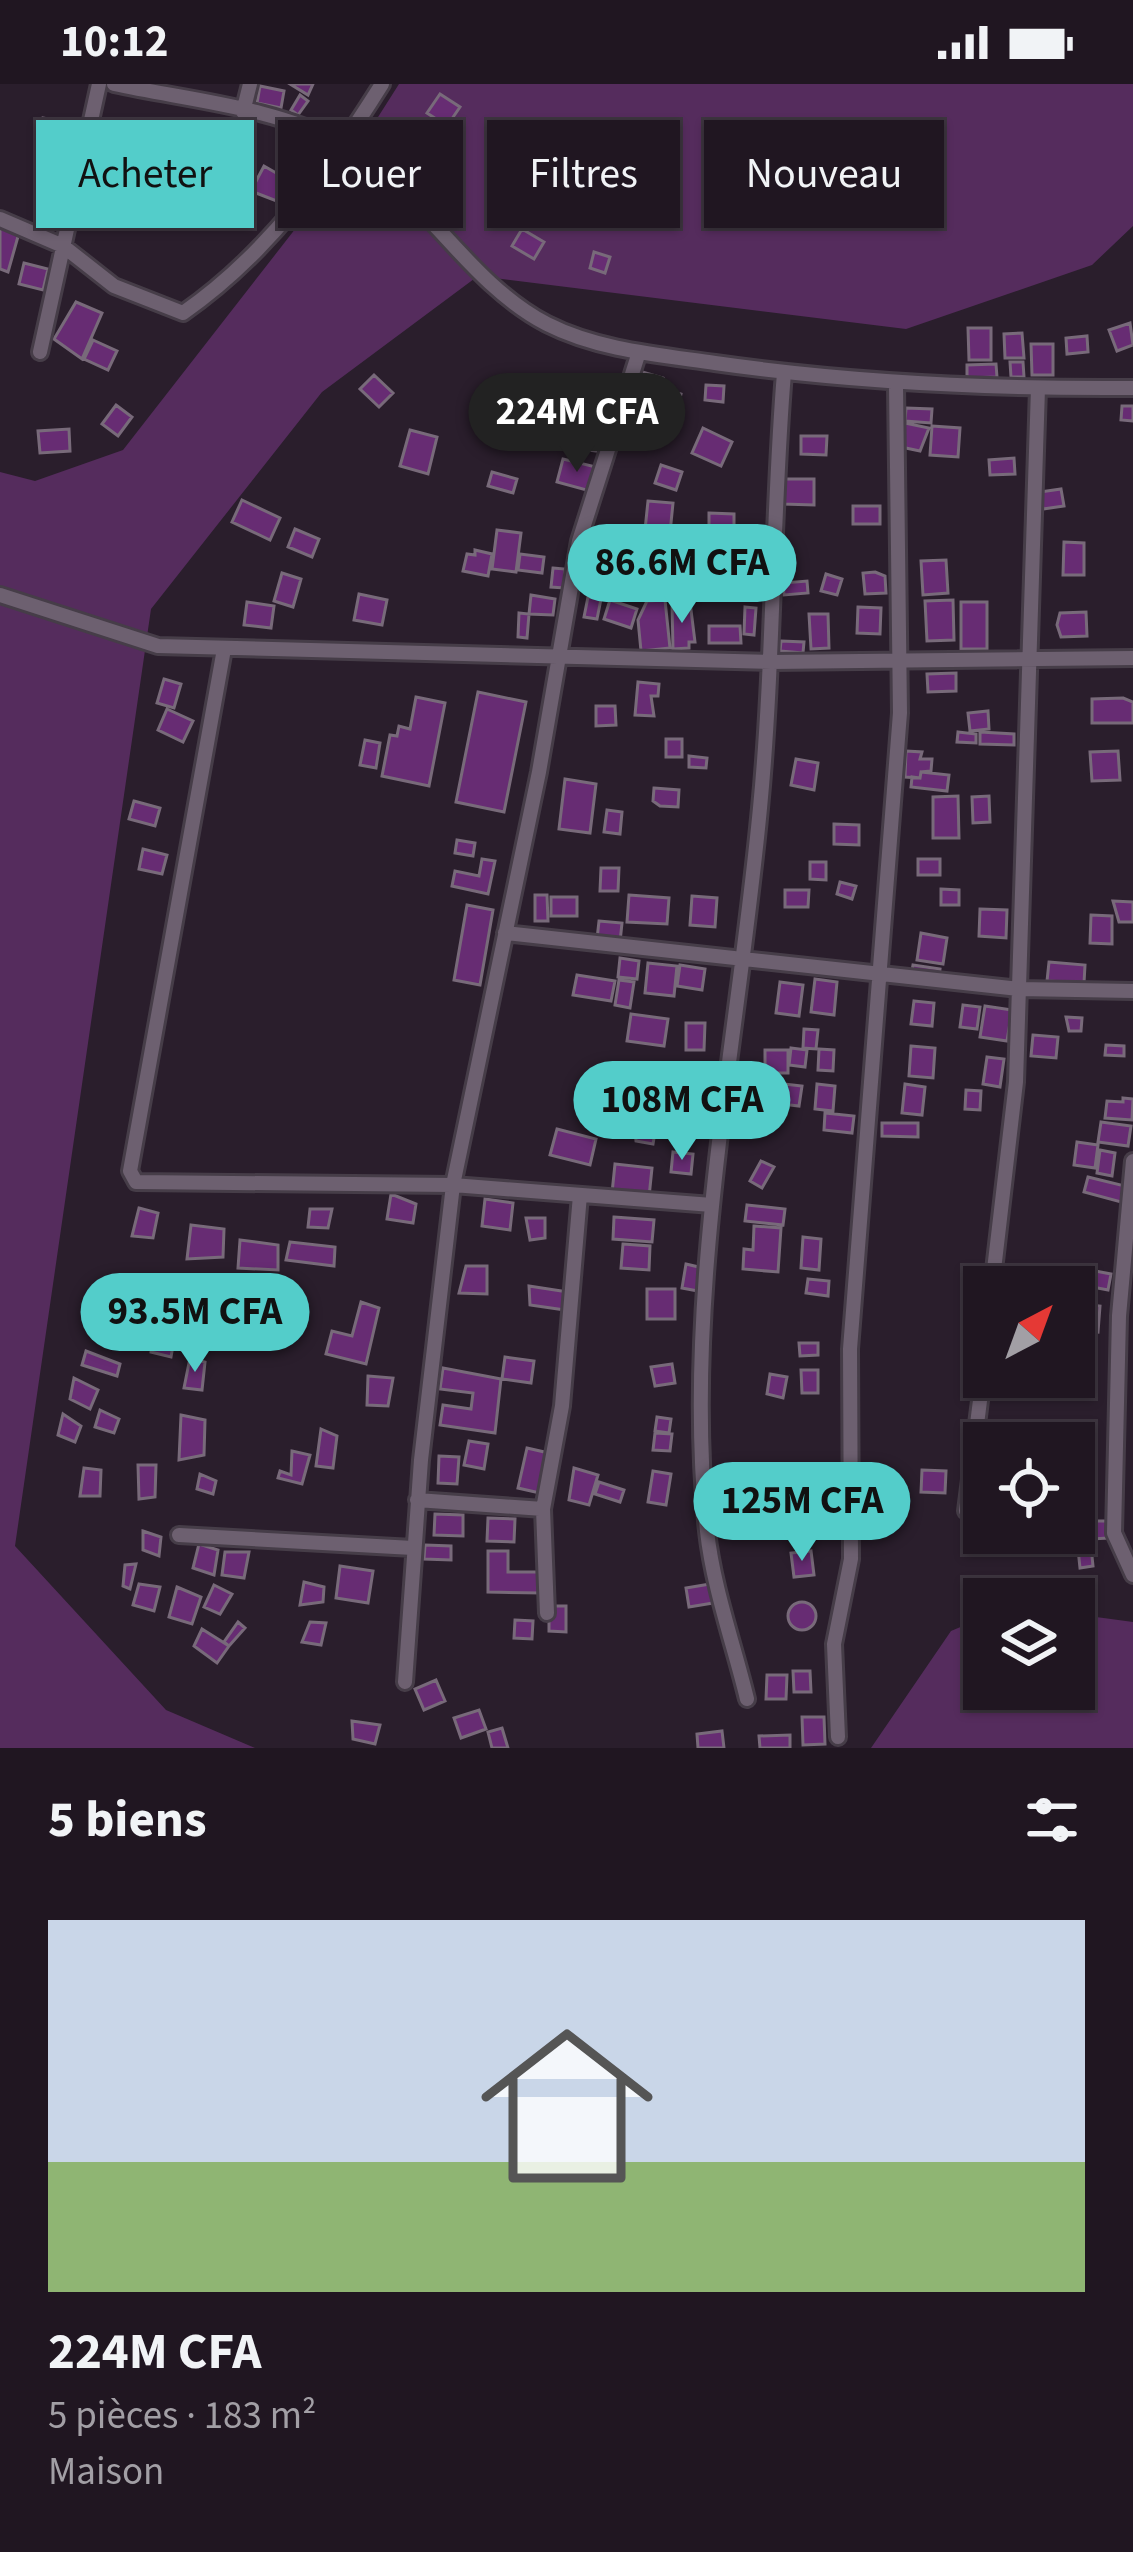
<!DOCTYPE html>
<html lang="fr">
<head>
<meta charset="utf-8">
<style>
  :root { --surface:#201621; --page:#2d232e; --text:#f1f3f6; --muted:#a29fa5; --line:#3d353f; --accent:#53cdca }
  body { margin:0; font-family:"Source Sans 3",sans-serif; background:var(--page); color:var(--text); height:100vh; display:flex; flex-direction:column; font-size:45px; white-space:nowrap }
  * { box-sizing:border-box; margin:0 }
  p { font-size:39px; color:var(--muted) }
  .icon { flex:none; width:66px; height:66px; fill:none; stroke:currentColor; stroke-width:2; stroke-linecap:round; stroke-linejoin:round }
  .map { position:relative; height:1664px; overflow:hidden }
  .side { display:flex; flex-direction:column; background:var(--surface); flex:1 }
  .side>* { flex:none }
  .guide { position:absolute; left:36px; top:36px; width:1062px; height:108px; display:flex; gap:24px }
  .needle { width:78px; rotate:41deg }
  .tools { position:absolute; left:963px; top:1182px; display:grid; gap:24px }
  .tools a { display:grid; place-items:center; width:132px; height:132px; border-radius:0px; background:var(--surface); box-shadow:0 3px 9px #0004,0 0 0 3px var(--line); font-size:60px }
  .price { position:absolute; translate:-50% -102px; padding:0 27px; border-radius:42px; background:var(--accent); color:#111; font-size:39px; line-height:78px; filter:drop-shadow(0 3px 6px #0008) }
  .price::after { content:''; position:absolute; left:50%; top:72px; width:36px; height:27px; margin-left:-18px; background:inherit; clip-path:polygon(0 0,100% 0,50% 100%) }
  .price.active { background:#222; color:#fff }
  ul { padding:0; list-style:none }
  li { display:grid; align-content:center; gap:24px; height:636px; padding:0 48px }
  li span { display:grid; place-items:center; height:372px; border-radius:0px; color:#555 }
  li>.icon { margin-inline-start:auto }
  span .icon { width:216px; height:216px; fill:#fffc; stroke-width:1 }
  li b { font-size:51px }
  h2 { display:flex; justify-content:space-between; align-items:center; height:144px; padding:0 48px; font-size:51px }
  .chip { padding:0 42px; border-radius:0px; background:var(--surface); box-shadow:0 3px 9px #0004,0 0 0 3px var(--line); font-size:42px; line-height:108px }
  .chip.active { background:var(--accent); color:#111 }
  .status { display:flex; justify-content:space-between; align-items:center; height:84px; padding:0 60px; background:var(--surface); direction:ltr }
  .status svg { height:33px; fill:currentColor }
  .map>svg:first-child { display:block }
  .green { fill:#552c5d }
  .building { fill:#672c73; stroke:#786a7a; stroke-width:3 }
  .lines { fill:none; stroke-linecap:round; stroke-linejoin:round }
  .minor-casing { stroke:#463d48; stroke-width:20 }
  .minor { stroke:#6d6070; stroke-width:14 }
</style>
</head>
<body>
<div class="status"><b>10:12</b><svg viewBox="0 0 49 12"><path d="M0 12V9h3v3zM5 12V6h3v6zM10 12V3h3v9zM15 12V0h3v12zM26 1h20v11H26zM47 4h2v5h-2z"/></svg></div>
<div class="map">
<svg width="1133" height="1664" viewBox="0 0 1133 1664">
  <rect width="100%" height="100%" fill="#2a1e2c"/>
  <path class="green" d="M399 0H1133V142L1092 181 906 245 478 192 322 308 151 525 15 1462 166 1626 255 1664H0V388L35 397 123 366 359 63Z
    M1074 1530 1133 1538V1664H871L951 1547 984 1533V1605H1074Z"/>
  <path class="building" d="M290 0H313L308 11Z
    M260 2 284 7 281 24 257 19Z
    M440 10 460 23 447 42 427 29Z
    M300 11 308 17 298 31 291 26Z
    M43 34 74 40 69 64 39 58Z
    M376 35 403 52 391 62 368 48Z
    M264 82 304 105 292 123 256 109 253 103Z
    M0 144 19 149 8 188 0 185Z
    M522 145 544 158 534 175 512 162Z
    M594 168 610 173 605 189 590 184Z
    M24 179 48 185 43 206 19 200Z
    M76 218 102 229 82 275 54 255Z
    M1130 239 1133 261 1117 267 1109 246Z
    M968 244H991V276H969Z
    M1022 249 1024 274H1005L1004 250Z
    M1087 252 1088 268 1067 270 1066 254Z
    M93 256 117 267 108 286 84 275Z
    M1031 260H1053V291H1032Z
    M1010 278H1023L1024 293H1011Z
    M996 280 997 293 967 294V281Z
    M639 287 663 294 661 304 681 310 678 323 648 316 645 328 629 325Z
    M374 291 393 309 379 323 360 305Z
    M706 301 724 302 723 318 705 316Z
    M116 321 132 333 118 352 102 340Z
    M1122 322H1133V337L1121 336Z
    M906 324 932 325 931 339 905 337Z
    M905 339 929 344 920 367 901 363Z
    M570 342 599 346 596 367 567 363Z
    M932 342 960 344 958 373 930 371Z
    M703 344 732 358 721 382 692 369Z
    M69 345 70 367 40 369 38 347Z
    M410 346 437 353 428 390 400 382Z
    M801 352H827L826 371 801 370Z
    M1014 374 1015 390 990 391 989 376Z
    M563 375 596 383 590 407 557 398Z
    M661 381 682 388 676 406 655 399Z
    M492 388 517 395 513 409 488 402Z
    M783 395H814V421L783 420Z
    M1061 405 1064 422 1043 425 1040 408Z
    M242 416 280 434 270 456 232 438Z
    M648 417 673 419 670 449 645 446Z
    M853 422H880V440H853Z
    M709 429 734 430V443L709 447Z
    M295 445 319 455 312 473 288 463Z
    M497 446 521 449 516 488 492 485Z
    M1064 458 1084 459V491H1063Z
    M475 466 492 470 488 492 463 487 467 470 475 471Z
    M520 470 544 473 542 489 518 486Z
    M946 476 948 509 923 511 921 477Z
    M553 484 565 485 564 504 551 503Z
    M875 488 885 492 886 509 865 510 863 489Z
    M282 489 301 495 293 523 274 517Z
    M826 490 842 495 837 511 821 507Z
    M807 497 808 509 784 511 783 499Z
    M359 510 387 516 382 541 354 536Z
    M531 511 555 515 553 531 529 530Z
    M588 513 601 515 597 535 584 533Z
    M610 516 637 525 631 544 604 535Z
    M665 516 670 564 641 567 638 536 647 517Z
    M953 516 954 556 927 557 925 517Z
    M247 518 274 522 271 544 244 541Z
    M690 518 695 558H689V564L673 565 672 519Z
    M961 518H987V565H961Z
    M745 523 756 524 754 551 744 550Z
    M858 523 881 524 880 550 857 549Z
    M1086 528 1087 552 1061 553 1057 541 1060 529Z
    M519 529 529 530 527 554 518 553Z
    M809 530H828L829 564 811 565Z
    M709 542H740L741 559H709Z
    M781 557 804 558 803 569 780 567Z
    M956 589V607L928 608 927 590Z
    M164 595 181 600 174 624 157 619Z
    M638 598 659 600 658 612H651L654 632 635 631Z
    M478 608 526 618 504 728 456 718Z
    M416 613 445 619 429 702 382 692 390 651 397 652 399 642 410 645Z
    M1123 614 1133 618V639H1092V615Z
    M596 622H615L616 641 596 642Z
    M167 625 193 637 183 658 158 646Z
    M988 627 989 645 970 647 968 629Z
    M958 648 976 650V659L957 658Z
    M980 648 1014 650V661L980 660Z
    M666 655H682V673H666Z
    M365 656 380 659 376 684 360 681Z
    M906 667 922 668 920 675H932L931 687 921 688 920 694 905 693Z
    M1118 667 1120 696 1092 697 1090 668Z
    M689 672 707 674 706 684 689 683Z
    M796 675 818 679 814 706 791 701Z
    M921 688 949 691 947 707 911 703 912 693 920 694Z
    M565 695 596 700 590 749 559 745Z
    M654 704 679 706 678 723 660 722 653 717Z
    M958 712 959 754H933V713Z
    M989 712 990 738 973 739 972 713Z
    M134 717 160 724 155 742 129 735Z
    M607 726 622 728 620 750 604 748Z
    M834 740 859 741V761L834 760Z
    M457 756 475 759 473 772 455 769Z
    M143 765 167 771 162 790 139 785Z
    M482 775 495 777 488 810 452 802 455 787 479 792Z
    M918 775H940V791H918Z
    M810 778H826V796L810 795Z
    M601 784H619L618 807H600Z
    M840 798 856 802 852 815 837 810Z
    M941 805 959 806V821H941Z
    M785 806H809L808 823H785Z
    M535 811H547L548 837H535Z
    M629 811 669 814 667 840 627 838Z
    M692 812 717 814 715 843 690 841Z
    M551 813H577V832H551Z
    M1113 817 1133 818V838H1119Z
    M467 821 493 826 480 901 454 896Z
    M980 825 1007 826 1006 854 979 852Z
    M1091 831 1112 832V860L1090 859Z
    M599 837 622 839 620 858 597 855Z
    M921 849 947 854 943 880 917 876Z
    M620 874 639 877 637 895 618 893Z
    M1049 878 1085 881 1084 899 1047 897Z
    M648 879 677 882 674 912 645 909Z
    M680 881 705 885 702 906 677 902Z
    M913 881 940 885 939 893 911 892Z
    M577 891 615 897 611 917 573 911Z
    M815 895 837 898 834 931 811 928Z
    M619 896 634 898 630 924 615 921Z
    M780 898 803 901 799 932 776 929Z
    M914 917 934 919 932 942 911 940Z
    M963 921 980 923 977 945 960 943Z
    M985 922 1012 926 1007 957 980 953Z
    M631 930 668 935 664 962 627 957Z
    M1066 933 1082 934 1081 947H1069Z
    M686 939H705L704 966H686Z
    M804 945 818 946 816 965 803 964Z
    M1033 951 1058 953 1056 974 1031 972Z
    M1106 961 1124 962V972L1105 971Z
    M911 962 935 964 933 994 909 992Z
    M791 964 807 966 805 983 789 981Z
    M819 965 834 966 833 987 818 986Z
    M765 966H788V989H765Z
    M987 973 1004 975 1000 1003 983 1000Z
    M784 1000 802 1002 799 1022 781 1020Z
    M817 1000 835 1002 833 1027 815 1025Z
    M905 1000 925 1003 922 1031 902 1029Z
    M966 1006 981 1007 980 1026 965 1025Z
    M1123 1014 1133 1015 1132 1036 1105 1034 1107 1017 1123 1018Z
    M682 1020H703V1042H681Z
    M825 1029 854 1032 852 1049 824 1046Z
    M634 1038 656 1043 653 1060 636 1057Z
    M1101 1038 1131 1042 1128 1062 1098 1058Z
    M882 1039H918V1053L882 1052Z
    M557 1045 596 1055 590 1081 550 1071Z
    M1077 1058 1098 1061 1095 1084 1074 1081Z
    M1100 1066 1115 1069 1112 1092 1097 1089Z
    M673 1068 693 1070 691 1090 671 1088Z
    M761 1077 774 1083 762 1104 750 1097Z
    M615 1080 652 1084 649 1113 612 1109Z
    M1088 1093 1125 1102 1121 1118 1084 1108Z
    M391 1110 416 1120 413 1139 387 1135Z
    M485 1115 513 1119 510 1146 482 1142Z
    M747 1121 785 1125 783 1141 745 1137Z
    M139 1124 158 1129 153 1154 132 1152Z
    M310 1125H332L328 1144 308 1143Z
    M614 1133 654 1136 652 1158 613 1155Z
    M526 1134H545V1154L530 1156Z
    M191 1141 224 1145 223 1173 187 1175Z
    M754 1142 781 1144 778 1188 743 1185 744 1165 753 1166Z
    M803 1153 821 1155 819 1186 801 1184Z
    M240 1156 278 1161V1186L238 1184Z
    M290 1158 335 1163 334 1182 286 1176Z
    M623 1160 650 1162 649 1186 621 1184Z
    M686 1180 707 1185 703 1208 682 1204Z
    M466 1182H487V1210L459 1209Z
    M1085 1185 1111 1190 1108 1206 1082 1201Z
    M808 1195 829 1197 828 1212 806 1209Z
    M529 1202 568 1208 565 1226 530 1221Z
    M647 1205H675V1235H647Z
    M361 1218 379 1224 366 1280 326 1270 332 1247 352 1252Z
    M1079 1220 1100 1222 1098 1248 1076 1246Z
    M114 1238 134 1245 128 1263 108 1257Z
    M154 1243 186 1257 185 1268 173 1262 171 1273 151 1268Z
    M799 1259H818V1271L800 1272Z
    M86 1267 120 1280 117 1292 82 1281Z
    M505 1273 534 1277 531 1299 502 1295Z
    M190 1274 205 1278 202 1306 184 1304Z
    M672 1280 675 1299 655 1302 651 1283Z
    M443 1284 501 1295 495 1349 440 1341 443 1321 471 1325 473 1309 440 1305Z
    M801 1286H818V1309H802Z
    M770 1290 787 1293 783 1314 767 1310Z
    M368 1292 393 1294 388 1322 367 1321Z
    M74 1294 98 1306 90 1325 70 1315Z
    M100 1326 119 1335 114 1349 95 1343Z
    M63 1330 81 1342 75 1358 58 1351Z
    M181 1331 205 1336 204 1371 179 1376Z
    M657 1333 671 1335 669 1349 655 1347Z
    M321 1345 337 1352 333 1384 316 1382Z
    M655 1349 672 1350 670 1367 653 1366Z
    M469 1357 488 1360 484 1385 464 1381Z
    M527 1364 553 1370 544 1410 518 1404Z
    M292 1367 310 1371 302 1400 278 1394 280 1387 291 1391Z
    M439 1372 459 1373 457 1400 438 1399Z
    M138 1381H156L155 1413 139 1415Z
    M84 1384 101 1386 100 1412H80Z
    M574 1384 598 1391 589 1421 569 1416Z
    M922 1386 946 1387 945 1409 921 1408Z
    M653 1387 671 1390 666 1421 648 1418Z
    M200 1390 216 1397 213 1410 197 1405Z
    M599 1398 624 1406 620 1418 595 1410Z
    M763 1400 782 1402 780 1438 761 1437Z
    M792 1409 817 1410 815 1449 790 1448Z
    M435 1430 463 1431V1452L434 1451Z
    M488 1434 515 1435 514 1458 487 1457Z
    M1092 1437H1108V1454L1092 1455Z
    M143 1447 161 1453 159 1472 143 1466Z
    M1051 1449H1064L1063 1464 1051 1463Z
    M199 1460 218 1466 214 1491 193 1484Z
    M425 1461 451 1462V1476L424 1475Z
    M1091 1463 1093 1482 1080 1484 1078 1465Z
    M488 1467H508V1488H541V1509L488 1508Z
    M811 1467 814 1491 794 1493 791 1469Z
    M225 1468H249L244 1494 222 1491Z
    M136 1480 130 1505 123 1502 125 1481Z
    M340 1482 373 1487 368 1519 336 1514Z
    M304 1498 324 1503 323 1518 300 1521Z
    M139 1500 160 1503 154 1527 133 1521Z
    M710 1500 713 1519 689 1523 686 1504Z
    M214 1501 232 1510 220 1530 204 1523Z
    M177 1503 201 1513 192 1540 169 1533Z
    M788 1532a14 14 0 1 1 28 0a14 14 0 1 1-28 0Z
    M549 1522H566V1548L549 1547Z
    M515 1536 533 1537 532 1555 514 1554Z
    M238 1538 245 1544 229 1562 224 1558Z
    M310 1538 326 1539 321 1561 302 1558Z
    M202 1545 229 1562 217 1579 194 1562Z
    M793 1587H810L811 1608H794Z
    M767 1591H787L786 1615H766Z
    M436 1596 445 1617 424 1626 415 1605Z
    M479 1626 486 1645 461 1654 454 1634Z
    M802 1633H824L825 1660 803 1661Z
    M352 1637 380 1641 375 1660 353 1655Z
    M502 1644 508 1664H492L488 1648Z
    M722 1647 724 1664H698L697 1650Z
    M790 1651V1664H760L759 1652Z"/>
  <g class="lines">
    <g class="minor-casing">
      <path id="minor" d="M114 0C187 16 276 23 342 60 421 105 466 198 547 240 598 266 660 271 715 279 855 299 992 305 1133 304
        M243 28 250 0
        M0 135 63 162 114 202 183 229C268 170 328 86 382 0
        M40 268 99 0
        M0 511 158 562 771 578 1133 574
        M224 565 130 1087 136 1098 453 1101 712 1121
        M505 849 1019 905 1133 907
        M1133 1077 1119 1232 1114 1449 1133 1491
        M992 1203 1016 998 1038 304
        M417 1416 543 1425
        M966 1427 984 1285
        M179 1451 413 1464
        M547 1529 543 1425 562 1322 580 1111
        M405 1598 421 1376 453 1101 539 688 579 457 639 268
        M747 1615C734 1561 713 1503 707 1447 682 1213 738 958 760 724 774 579 772 434 784 289
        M838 1653 834 1560 851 1475 850 1265 900 629 896 301"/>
    </g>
    <use href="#minor" class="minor"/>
  </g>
</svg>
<div class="tools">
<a><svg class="needle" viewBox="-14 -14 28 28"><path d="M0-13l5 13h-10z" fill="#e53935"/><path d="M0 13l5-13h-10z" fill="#a29fa5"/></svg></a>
<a><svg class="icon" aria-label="locate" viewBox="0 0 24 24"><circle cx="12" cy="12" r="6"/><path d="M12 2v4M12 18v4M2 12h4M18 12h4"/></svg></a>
<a><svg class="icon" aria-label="layers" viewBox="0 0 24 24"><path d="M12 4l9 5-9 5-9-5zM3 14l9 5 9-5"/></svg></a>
</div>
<b class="price active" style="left:577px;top:391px">224M CFA</b>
<b class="price" style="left:682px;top:542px">86.6M CFA</b>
<b class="price" style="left:682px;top:1079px">108M CFA</b>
<b class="price" style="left:195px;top:1291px">93.5M CFA</b>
<b class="price" style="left:802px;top:1480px">125M CFA</b>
<div class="guide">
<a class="chip active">Acheter</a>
<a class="chip">Louer</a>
<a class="chip">Filtres</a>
<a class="chip">Nouveau</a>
</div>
</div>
<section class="side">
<h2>5 biens<svg class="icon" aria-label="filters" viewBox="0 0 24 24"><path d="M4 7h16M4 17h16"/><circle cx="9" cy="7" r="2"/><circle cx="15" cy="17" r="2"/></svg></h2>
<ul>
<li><span style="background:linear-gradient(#c9d6e8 65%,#8fb573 0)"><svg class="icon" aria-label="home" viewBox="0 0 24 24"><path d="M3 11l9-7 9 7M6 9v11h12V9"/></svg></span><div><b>224M CFA</b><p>5 pièces · 183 m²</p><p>Maison</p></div></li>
</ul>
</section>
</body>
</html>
